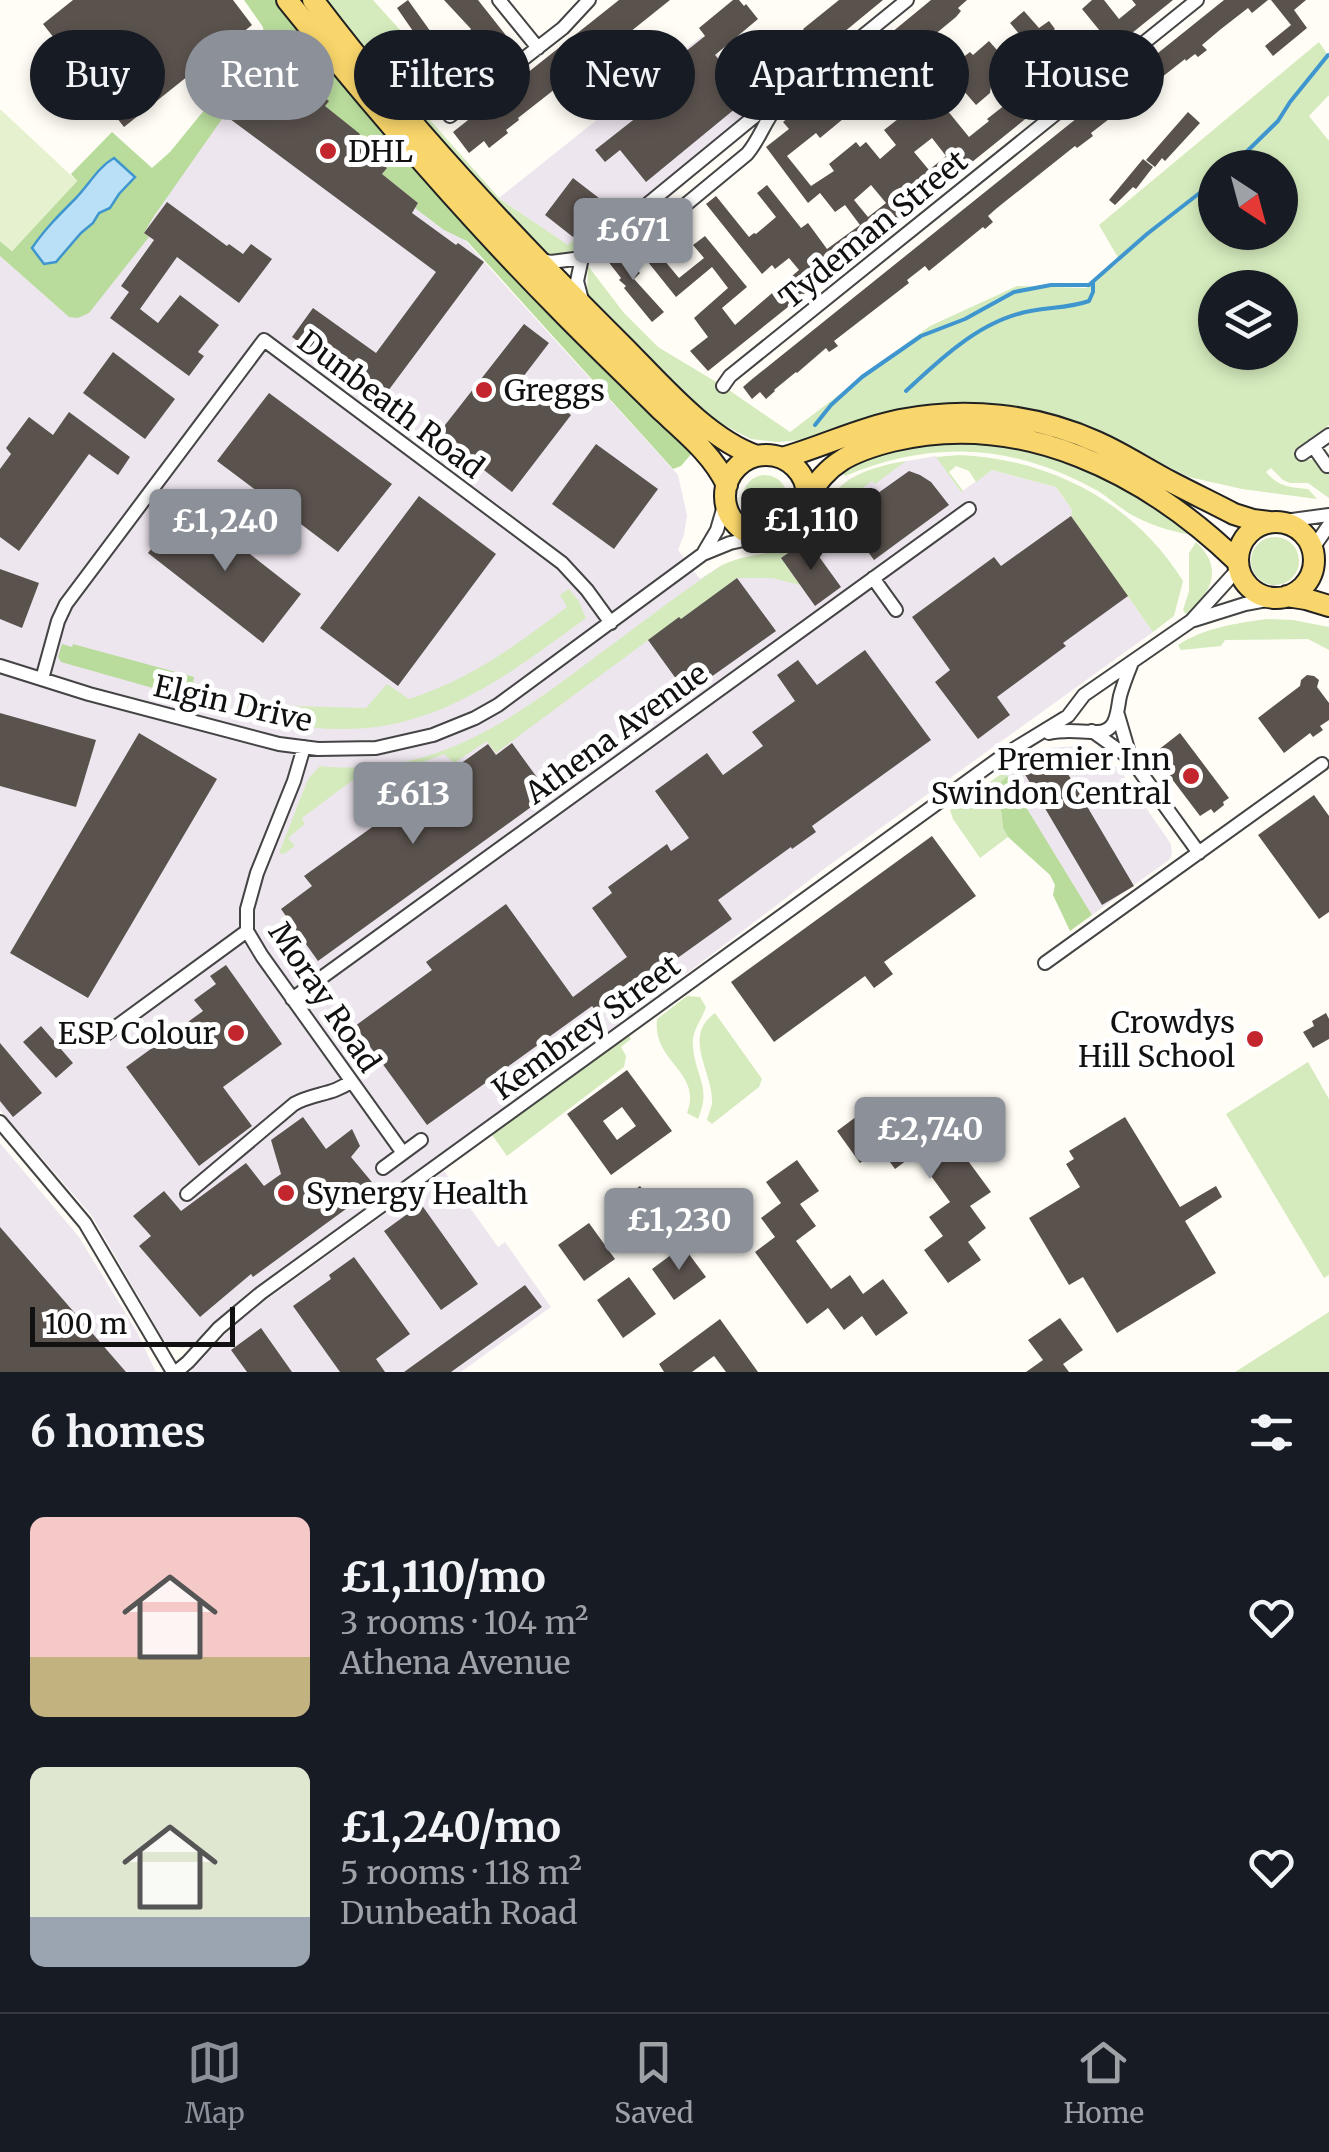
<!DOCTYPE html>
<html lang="en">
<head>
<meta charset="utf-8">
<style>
  :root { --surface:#171b24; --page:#242831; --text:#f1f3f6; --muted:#9ea1a6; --line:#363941; --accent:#8c9099 }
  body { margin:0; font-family:Merriweather,serif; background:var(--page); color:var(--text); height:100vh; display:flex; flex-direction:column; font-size:38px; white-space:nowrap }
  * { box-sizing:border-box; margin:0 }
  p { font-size:32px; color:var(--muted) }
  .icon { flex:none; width:55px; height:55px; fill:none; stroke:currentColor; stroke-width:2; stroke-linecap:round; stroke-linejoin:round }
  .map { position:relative; height:1372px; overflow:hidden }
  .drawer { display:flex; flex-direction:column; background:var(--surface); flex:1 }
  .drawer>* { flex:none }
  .hud { position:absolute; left:30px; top:30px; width:1270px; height:90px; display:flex; gap:20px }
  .needle { width:65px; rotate:144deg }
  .controls { position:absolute; left:1198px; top:150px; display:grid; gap:20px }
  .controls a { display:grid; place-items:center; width:100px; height:100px; border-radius:50%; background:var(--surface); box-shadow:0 5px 15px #0003; font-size:50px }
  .scale { position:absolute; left:30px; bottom:25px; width:205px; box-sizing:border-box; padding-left:10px; border:5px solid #111; border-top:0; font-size:28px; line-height:35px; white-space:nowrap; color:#111; -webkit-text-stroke:8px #fff; paint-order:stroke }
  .price { position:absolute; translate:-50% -85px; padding:0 22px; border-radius:10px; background:var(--accent); color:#fff; font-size:32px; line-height:65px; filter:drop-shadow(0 2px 5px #0008) }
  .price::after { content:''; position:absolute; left:50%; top:60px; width:30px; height:22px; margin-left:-15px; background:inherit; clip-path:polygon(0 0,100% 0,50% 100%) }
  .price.on { background:#222; color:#fff }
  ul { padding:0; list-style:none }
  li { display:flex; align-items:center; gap:30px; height:250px; padding:0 30px }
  li span { display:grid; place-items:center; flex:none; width:280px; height:200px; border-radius:15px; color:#555 }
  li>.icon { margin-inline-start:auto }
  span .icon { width:120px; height:120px; fill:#fffc; stroke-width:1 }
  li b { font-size:42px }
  h2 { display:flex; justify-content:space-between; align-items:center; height:120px; padding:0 30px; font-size:42px }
  .pill { padding:0 35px; border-radius:45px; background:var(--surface); box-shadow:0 5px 15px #0003; font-size:35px; line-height:90px }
  .pill.on { background:var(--accent); color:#fff }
  .dock { display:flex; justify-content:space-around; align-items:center; height:140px; border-top:2px solid var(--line); background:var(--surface); font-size:28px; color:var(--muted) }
  .dock a { display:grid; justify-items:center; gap:5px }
  .dock .on { color:var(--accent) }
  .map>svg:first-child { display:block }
  .industrial { fill:#eee6ef }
  .green { fill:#d5ebbd; fill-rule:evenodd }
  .forest { fill:#b9dc9c; fill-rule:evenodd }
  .pitch { fill:#e6f2cf }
  .water { fill:#b9e0f7; stroke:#3f96cf; stroke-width:2.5 }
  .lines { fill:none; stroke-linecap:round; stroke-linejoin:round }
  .stream { stroke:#3f96cf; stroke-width:4 }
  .building { fill:#5a524d; fill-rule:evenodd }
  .minor-casing { stroke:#444; stroke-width:16 }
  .primary-casing { stroke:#222; stroke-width:24 }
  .minor { stroke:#fff; stroke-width:12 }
  .primary { stroke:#f9d66b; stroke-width:20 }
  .poi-dot { fill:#c4262e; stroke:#fff; stroke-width:4 }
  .labels { text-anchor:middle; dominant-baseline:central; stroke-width:10; stroke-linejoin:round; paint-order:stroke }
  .poi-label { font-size:30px; fill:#111; stroke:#fff; text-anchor:start }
  .street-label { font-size:30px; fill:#111; stroke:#fff }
</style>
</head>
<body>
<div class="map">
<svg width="1329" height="1372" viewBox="0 0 1329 1372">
  <rect width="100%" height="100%" fill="#fffdf5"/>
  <path class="industrial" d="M285 36 503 283 678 475 687 515 684 535 678 550 700 579 722 565 740 559 780 551 803 541 811 533 830 497 849 479 890 464 936 456 961 492 992 470 1056 487 1072 510 1071 517 1153 632 828 866 644 1006 369 1207 249 1292 192 1344 183 1348 171 1346 163 1339 92 1216 0 1110V256L69 317 250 73Z
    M702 36 760 105 590 245 576 238 568 246 499 198Z
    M1078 746 1099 754 1120 770 1171 844 1172 854 1169 860 1092 915 1004 772 1046 748Z
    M0 1143 79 1237 137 1332 156 1372H0Z
    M444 1171 498 1247 505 1242 551 1307 461 1372H190L240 1319Z"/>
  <path class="green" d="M323 0H373L401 31 378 49 431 116 430 120 500 199 568 245 576 238 586 243C572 252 560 260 544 253L415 111Z
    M1319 42 1329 57V95L1309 116 1329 141V425L1293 451 1301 461 1314 459 1323 471 1329 468V498L1308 483H1290L1283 480 1271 468 1266 472C1279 487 1289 487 1308 489L1317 499 1242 489 1189 477 1117 441 1063 417 998 405H935L859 420 815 439 778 442 751 439 718 422 690 399 587 296 588 266 624 313 658 347 723 386 790 432 930 326 1017 286 1086 288 1120 261 1099 225ZM1215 168H1280V232H1215ZM1215 288H1280V352H1215Z
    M950 441C966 441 983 440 998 443 1069 455 1133 487 1188 534 1171 532 1146 523 1130 514 1119 507 1109 498 1098 491 1014 444 934 439 845 476L843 473C875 450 912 447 950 441Z
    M959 455C1050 459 1134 502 1183 581L1174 616 1153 632 1071 516 1072 510 1056 487 992 470 976 482 969 471 956 466 949 472 963 491 961 492 936 457Z
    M906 461 875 484 872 481 819 519C835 478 866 468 906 461Z
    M743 497a22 22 0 1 1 44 0a22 22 0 1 1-44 0Z
    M1251 561a24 24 0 1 1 48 0a24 24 0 1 1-48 0Z
    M803 541 781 558 800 585 772 578H737L686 616 685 626 678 618 496 753 487 741 454 763 444 754 413 766 361 774 302 818 305 824 288 838 295 846 284 854 279 853 308 779 320 766C434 778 512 720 598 655 639 625 680 593 722 565 750 552 775 556 803 541Z
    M1196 542C1224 568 1212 593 1186 614L1183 610 1189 591V553Z
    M569 589 578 600 586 618C511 673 436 732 337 729 309 729 281 721 253 715L254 711 245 708 248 696 293 706 366 708 387 684 409 699C471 679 516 645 567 607L560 595Z
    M1267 619 1293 620 1329 627V650L1308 639 1225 640 1221 646 1181 650 1178 645C1204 628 1236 623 1267 619Z
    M1004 772 1007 776 998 785 1003 828 1008 837 980 858 953 819 950 810Z
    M687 996 700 997 706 1007C702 1020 691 1031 693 1046 695 1077 712 1086 698 1119L687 1113C703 1071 652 1063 657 1019Z
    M715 1013 762 1079 759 1087 712 1124 707 1120C708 1116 711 1108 712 1104 714 1073 681 1037 715 1013Z
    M629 1035 631 1039 621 1047 626 1056 624 1067 507 1156 492 1135Z
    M1308 1062 1329 1099V1275L1324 1278 1226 1114Z
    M1329 1312V1372H1235Z"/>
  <path class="forest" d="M244 0H275L303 33 692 453 681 466 673 469 467 241 444 230 415 208 418 203 382 174 386 169 353 143 359 134 325 106 328 101 268 56 262 62 154 216 144 233 149 237 89 313 78 318 69 317 0 256V241L12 251 77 181 71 174 112 132 152 168 170 152 264 37 263 27ZM108 161H111L131 182 119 194 110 208 99 213 93 223 81 233 56 262 44 264 32 248 34 244Z
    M62 644 72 647 73 644 194 677 193 682 200 685 195 700 61 662 58 657Z
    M1007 776 1092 915 1070 931 1053 895 1055 885 1050 875 1008 837 1003 828 998 785Z"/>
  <path class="pitch" d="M0 109 77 181 12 251 0 241Z"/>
  <path class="water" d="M114 158 135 177 119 194 110 208 99 213 93 223 81 233 56 262 44 264 32 248C44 230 59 215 75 199 88 186 98 167 114 158Z"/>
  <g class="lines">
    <path class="stream" d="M1230 168 1278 121 1290 102 1328 55
      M906 391C938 361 975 326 1018 314 1041 307 1067 309 1089 301L1093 292V282
      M815 425 831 405 862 377 921 336 965 319 1014 292 1051 285H1089L1147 234 1215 181"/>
  </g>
  <path class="building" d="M73 0H233L252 25 124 127 43 24Z
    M408 0 438 42 441 40 452 54 455 52 466 65 460 69 471 84 462 90 460 88 431 111 416 91 431 79 427 75 441 63 425 43 410 54 402 43 415 34 397 8Z
    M444 0H478L516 48 500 61 498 59 493 63 469 31 471 29Z
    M619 0H670L605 52 602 48 581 65 554 87 555 89 518 118 519 120 506 130 508 133 489 148 484 141 469 153 453 132Z
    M733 0H739L744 6 746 4 758 19 715 55 743 88 785 55 788 59 811 39 803 29 839 0H883L759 102 753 94 646 182 620 150 605 162 595 150 637 117 624 101 705 36 699 28Z
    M931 0H967L958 8 961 11 956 17 922 45 923 47 891 73 889 70 884 74 883 72 867 86 871 90 841 116 843 119 820 138 816 133 787 156 811 186 834 171 829 164 856 142 860 147 866 142 880 159 896 145 884 130 898 119 895 115 942 78 940 77 948 69 970 52 973 55 989 41 1005 59 1026 42 1010 23 1024 11 1039 28 1049 21 1055 29 1050 33 1053 37 1050 42 1012 74 1007 67 992 79 990 93 976 105 957 83 938 99 969 137 989 121 987 119 1100 31 1082 9 1092 0H1104L1119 19 1136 5 1132 0H1173L864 249 863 247 708 371 690 351 708 337 694 318 728 288 712 267 676 297 644 257 654 248 679 278 704 258 693 245 705 236 747 287 722 308 735 325 799 270 789 258 775 269 772 265 762 274 706 204 716 196 749 237 754 233 756 234 776 217 757 193 767 185 801 228 808 223 827 249 860 225 845 205 835 212 820 193 808 203 766 147 789 129 783 122ZM932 138 946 156 929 170 914 152ZM871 185 886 203 868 217 854 200Z
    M1224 0H1268L1252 13 1248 8 1221 29 1202 45 1207 50 1198 57 1195 54 1186 61 1185 59 1157 81 1160 85 1151 92 1149 88 1131 103 1134 107 1126 114 1122 109 1091 133 1093 136 1077 148 1075 146 997 208 988 216 993 222 985 229 983 227 929 271 925 266 907 280 909 283 834 341 838 346 829 352 826 348 797 373 796 372 774 390 775 391 766 399 760 392 752 399 743 387 751 380Z
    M1271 0H1306L1294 10 1307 28 1273 56 1265 46 1291 25Z
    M274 60 329 101 325 106 360 134 353 143 387 168 382 174 418 203 412 213 456 245 458 243 484 262 385 395 351 371 346 377 292 337 313 308 376 353 436 272 230 119Z
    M1188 112 1200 123 1165 161 1162 158 1155 167 1146 160Z
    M1143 159 1153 167 1136 189 1133 187 1115 205 1109 200Z
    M573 178 608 205 585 236 578 231 573 237 545 215Z
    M167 202 227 246 229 244 243 254 251 244 272 259 239 303 177 257 140 309 158 323 180 295 219 325 198 352 204 356 189 376 110 318 129 292 121 286 154 240 144 233Z
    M614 245 640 273 634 279 664 312 652 322 624 288 626 286 619 280 621 278 603 255Z
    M524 324 549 343 523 377 571 415 512 492 438 434Z
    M113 352 175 399 145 439 83 393Z
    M269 393 392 484 338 552 217 461Z
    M69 412 130 457 118 475 89 454 19 551 0 537V469L11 454 6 448 29 417 53 435Z
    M596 444 658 489 614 549 552 504Z
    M909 471 920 475 931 482 949 505 874 560 843 518Z
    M419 496 496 554 398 686 320 628Z
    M186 504 301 594 263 643 148 553Z
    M1071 516 1128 596 1063 643 1066 646 997 697 1010 715 978 739 935 682 950 670 912 617 994 557 1001 566Z
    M807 540 841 587 815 606 781 558Z
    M0 569 39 583 22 628 0 619Z
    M737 578 776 631 687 694 648 640 679 617 681 619Z
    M865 650 931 740 812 826 816 832 792 849 791 847 718 900 732 919 644 982 642 979 597 1012 592 1006 427 1125 355 1026 432 970 426 962 506 904 573 997 627 957 592 908 612 893 608 887 667 844 671 851 689 838 655 791 707 753 723 775 763 746 752 732 795 701 777 675 798 660 817 685Z
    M1307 675 1314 676 1319 680 1317 687 1329 703V720L1320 726 1323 730 1313 737 1310 733 1284 753 1258 718 1300 686 1301 680Z
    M0 713 96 740 76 807 0 786Z
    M139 733 217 779 88 998 10 953Z
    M1180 733 1229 798 1223 802 1224 805 1214 813 1211 809 1200 816 1153 754Z
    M512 743 549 794 318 961 281 909 312 886 304 876 488 744 496 755Z
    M1055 752 1134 886 1102 905 1023 771Z
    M1314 795 1329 816V912L1319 919 1258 835Z
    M932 836 976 896 884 962 893 974 874 988 865 976 774 1042 731 982Z
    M226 965 282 1044 223 1087 252 1126 199 1166 126 1067 203 1011 194 1000 216 984 210 976Z
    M1326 1013 1329 1019V1039L1313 1048 1303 1032 1314 1026 1312 1021Z
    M41 1026 73 1063 56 1078 23 1042Z
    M0 1043 42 1093 13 1117 0 1101Z
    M627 1070 672 1131 611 1175 567 1114ZM622 1107 636 1126 617 1140 603 1121Z
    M868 1108 884 1129 903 1115 918 1135 938 1120 991 1192 970 1206 986 1228 968 1242 981 1260 948 1283 924 1250 943 1236 929 1217 950 1202 915 1154 895 1169 880 1148 860 1163 837 1131Z
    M303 1117 326 1149 352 1129 360 1146 351 1157 376 1187 253 1277 251 1274 200 1317 139 1246 151 1236 133 1216 164 1191 181 1211 246 1163 264 1186 281 1174 271 1140Z
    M1125 1117 1180 1207 1216 1186 1222 1197 1185 1221 1216 1273 1117 1333 1083 1277 1069 1285 1029 1218 1080 1187 1066 1164 1074 1159 1069 1151Z
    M797 1160 819 1191 800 1204 816 1226 796 1241 831 1289 850 1275 863 1294 883 1279 908 1313 876 1336 862 1316 844 1330 828 1308 807 1324 755 1252 775 1237 761 1218 781 1203 766 1182Z
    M640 1186 663 1217 631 1240 608 1209Z
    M421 1204 478 1284 441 1310 384 1231Z
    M589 1223 615 1259 584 1281 558 1245Z
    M0 1227 60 1296 126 1372H0Z
    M683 1246 706 1277 674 1300 652 1269Z
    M354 1257 410 1334 376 1359 385 1372H340L293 1306 331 1279 329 1275Z
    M629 1277 656 1314 623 1338 597 1300Z
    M525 1285 542 1307 451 1372H404Z
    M1060 1318 1083 1350 1063 1364 1069 1372H1026L1043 1360 1028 1340Z
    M720 1319 758 1372H726L714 1356 692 1372H664L659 1364Z
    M261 1328 292 1372H247L231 1350Z"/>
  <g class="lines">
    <g class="minor-casing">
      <path id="minor" d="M499 0 538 48
        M450 116 563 28 589 0
        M632 249 747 154C760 139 765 120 778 105L907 0
        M582 258 577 281 582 300
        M541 260 551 262 582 258 755 116
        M723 386 730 376 1197 0
        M1313 446 1327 466
        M1302 454 1329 435
        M1277 522 1329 515
        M1313 548 1329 525
        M704 552 717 530 726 499
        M873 578 896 610
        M1194 620 1245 604 1279 598
        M0 666 89 694 279 744 318 749 376 748 433 735 475 718 498 705 703 554 730 543 762 536
        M42 679 58 621 66 604 264 340 562 563 587 590 611 623
        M1118 715 1130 756
        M1092 731 1131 759 1199 853
        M1049 733C1065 729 1080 732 1097 732 1118 732 1117 710 1120 696 1123 685 1127 675 1131 665
        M304 747 294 781 257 873 247 909V931L262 956 403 1153
        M1045 963 1322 764
        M292 999 969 509
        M102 1037 247 931
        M0 1122 85 1223 173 1372
        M383 1168 421 1140
        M187 1194 294 1104C313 1093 334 1095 351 1081
        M176 1372 188 1362 219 1328 261 1293 1001 757 1068 716 1084 695 1191 621 1239 568"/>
    </g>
    <g class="primary-casing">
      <path id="primary" d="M287 0C373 107 463 212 559 309 593 344 628 377 662 411 686 433 713 455 727 485
        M313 0C406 123 513 237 623 346 660 383 707 439 757 456
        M725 496a41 41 0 1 1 82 0a41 41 0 1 1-82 0Z
        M782 458C822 447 859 428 900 420 966 407 1035 414 1097 442 1122 453 1146 469 1171 482 1192 493 1213 503 1234 514L1253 520 1269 522
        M807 499C827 462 853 451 892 441 1022 409 1147 474 1238 562
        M1238 560a38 38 0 1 1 76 0a38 38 0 1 1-76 0Z
        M1287 596 1306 599 1329 606"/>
    </g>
    <use href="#minor" class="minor"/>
    <use href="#primary" class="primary"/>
  </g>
  <g class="poi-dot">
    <circle cx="328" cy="151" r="10"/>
    <circle cx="484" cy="390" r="10"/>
    <circle cx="1191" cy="776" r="10"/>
    <circle cx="236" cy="1033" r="10"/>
    <circle cx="1255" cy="1039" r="10"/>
    <circle cx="286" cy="1193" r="10"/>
  </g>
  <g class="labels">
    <g class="poi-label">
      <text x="348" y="151">DHL</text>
      <text x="504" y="390">Greggs</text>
      <text x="1171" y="759" text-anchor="end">Premier Inn<tspan x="1171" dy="34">Swindon Central</tspan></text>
      <text x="1235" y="1022" text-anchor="end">Crowdys<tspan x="1235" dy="34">Hill School</tspan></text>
      <text x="216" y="1033" text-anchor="end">ESP Colour</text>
      <text x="306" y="1193">Synergy Health</text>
    </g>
    <g class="street-label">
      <text transform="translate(873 229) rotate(-39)">Tydeman Street</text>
      <text transform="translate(391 404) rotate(37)">Dunbeath Road</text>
      <text transform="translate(233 703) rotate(13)">Elgin Drive</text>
      <text transform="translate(616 733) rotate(-36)">Athena Avenue</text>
      <text transform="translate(325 997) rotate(56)">Moray Road</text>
      <text transform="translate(586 1027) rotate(-36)">Kembrey Street</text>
    </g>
  </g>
</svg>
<div class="controls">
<a><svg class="needle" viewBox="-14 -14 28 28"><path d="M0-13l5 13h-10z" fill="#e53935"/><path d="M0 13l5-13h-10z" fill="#9ea1a6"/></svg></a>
<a><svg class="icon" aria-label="layers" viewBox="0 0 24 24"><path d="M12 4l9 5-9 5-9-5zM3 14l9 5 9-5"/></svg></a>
</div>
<div class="scale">100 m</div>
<b class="price" style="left:633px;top:283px">£671</b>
<b class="price on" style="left:811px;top:573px">£1,110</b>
<b class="price" style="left:225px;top:574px">£1,240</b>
<b class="price" style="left:413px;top:847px">£613</b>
<b class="price" style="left:930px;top:1182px">£2,740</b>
<b class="price" style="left:679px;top:1273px">£1,230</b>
<div class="hud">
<a class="pill">Buy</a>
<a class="pill on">Rent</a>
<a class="pill">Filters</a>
<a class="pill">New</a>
<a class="pill">Apartment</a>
<a class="pill">House</a>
</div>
</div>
<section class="drawer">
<h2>6 homes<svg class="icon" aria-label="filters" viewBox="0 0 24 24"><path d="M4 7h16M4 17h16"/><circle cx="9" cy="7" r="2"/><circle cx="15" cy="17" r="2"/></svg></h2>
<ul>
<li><span style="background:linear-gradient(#f6c9c9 70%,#c2b280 0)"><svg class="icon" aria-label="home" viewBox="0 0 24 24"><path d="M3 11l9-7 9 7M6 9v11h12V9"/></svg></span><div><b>£1,110/mo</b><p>3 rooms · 104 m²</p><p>Athena Avenue</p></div><svg class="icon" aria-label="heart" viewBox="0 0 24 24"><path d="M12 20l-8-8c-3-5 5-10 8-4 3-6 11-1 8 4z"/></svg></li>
<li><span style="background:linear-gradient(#dfe7d0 75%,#9aa5b1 0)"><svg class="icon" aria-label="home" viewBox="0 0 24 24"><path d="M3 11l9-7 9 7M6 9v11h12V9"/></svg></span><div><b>£1,240/mo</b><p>5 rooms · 118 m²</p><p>Dunbeath Road</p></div><svg class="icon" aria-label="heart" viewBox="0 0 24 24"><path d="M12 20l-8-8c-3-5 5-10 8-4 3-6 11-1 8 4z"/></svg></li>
</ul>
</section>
<nav class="dock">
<a class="on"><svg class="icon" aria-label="map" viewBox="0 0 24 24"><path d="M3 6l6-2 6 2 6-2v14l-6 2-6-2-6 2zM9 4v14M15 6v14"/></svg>Map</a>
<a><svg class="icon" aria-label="saved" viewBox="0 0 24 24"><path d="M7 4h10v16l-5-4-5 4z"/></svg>Saved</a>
<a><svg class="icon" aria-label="home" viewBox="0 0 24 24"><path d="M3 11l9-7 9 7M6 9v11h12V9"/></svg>Home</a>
</nav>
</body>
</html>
